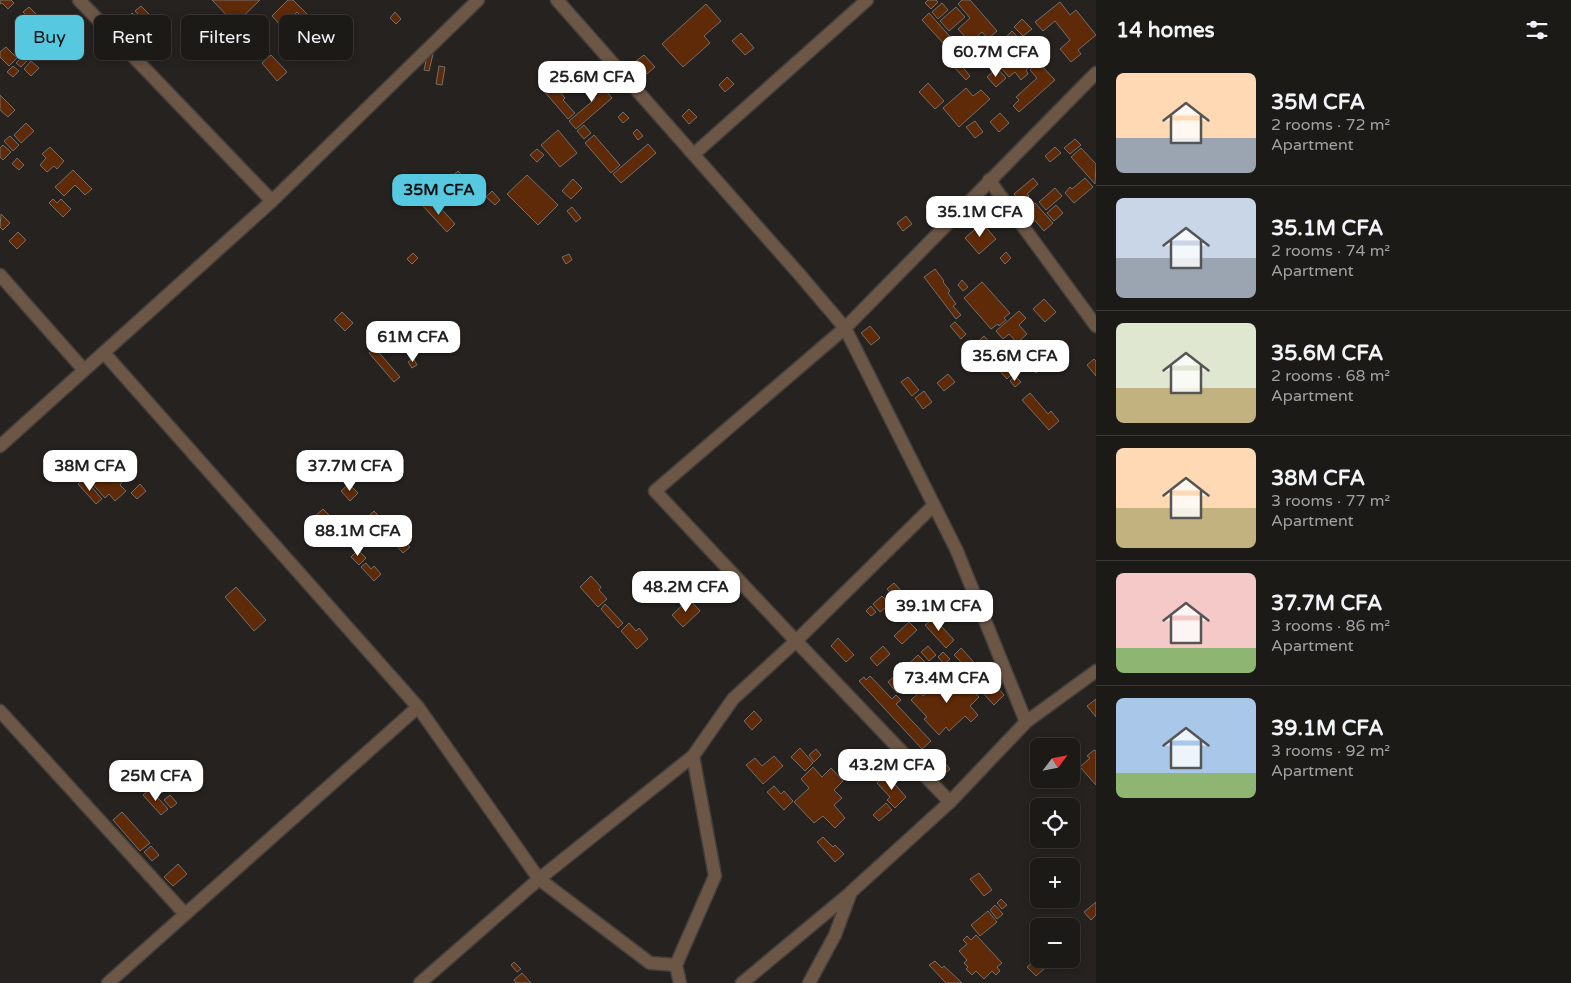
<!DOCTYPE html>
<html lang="en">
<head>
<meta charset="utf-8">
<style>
  :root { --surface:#1c1a17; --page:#292724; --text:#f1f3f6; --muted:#a0a1a1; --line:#3a3836; --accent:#56c9e0 }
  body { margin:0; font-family:"Varela Round",sans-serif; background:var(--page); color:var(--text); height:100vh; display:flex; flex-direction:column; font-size:19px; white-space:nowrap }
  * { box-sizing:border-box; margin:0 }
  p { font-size:16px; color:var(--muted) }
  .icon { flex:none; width:28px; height:28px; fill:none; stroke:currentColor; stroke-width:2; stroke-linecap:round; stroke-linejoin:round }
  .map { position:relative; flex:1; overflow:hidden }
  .sheet { display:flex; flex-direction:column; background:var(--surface); width:475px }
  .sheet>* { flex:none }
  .hud { position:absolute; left:15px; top:15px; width:475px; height:45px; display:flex; gap:10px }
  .needle { width:32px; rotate:58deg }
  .fabs { position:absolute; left:1030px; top:738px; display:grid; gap:10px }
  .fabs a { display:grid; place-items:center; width:50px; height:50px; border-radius:8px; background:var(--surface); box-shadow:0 2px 8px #0003,0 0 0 1px var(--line); font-size:25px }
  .price { position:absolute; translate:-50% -42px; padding:0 11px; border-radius:10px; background:#fff; color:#222; font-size:16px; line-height:32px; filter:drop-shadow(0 1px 2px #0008) }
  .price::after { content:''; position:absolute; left:50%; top:30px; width:15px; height:11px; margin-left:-8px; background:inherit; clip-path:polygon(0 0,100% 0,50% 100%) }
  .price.selected { background:var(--accent); color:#111 }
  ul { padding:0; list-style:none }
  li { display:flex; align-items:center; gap:15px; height:125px; padding:0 20px }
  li+li { border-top:1px solid var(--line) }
  li span { display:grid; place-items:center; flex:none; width:140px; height:100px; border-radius:8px; color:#555 }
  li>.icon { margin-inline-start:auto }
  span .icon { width:60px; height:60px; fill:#fffc; stroke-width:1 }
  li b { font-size:21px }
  h2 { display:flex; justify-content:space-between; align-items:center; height:60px; padding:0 20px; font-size:21px }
  .pill { padding:0 18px; border-radius:8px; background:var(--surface); box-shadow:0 2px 8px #0003,0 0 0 1px var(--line); font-size:18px; line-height:45px }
  .pill.selected { background:var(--accent); color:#111 }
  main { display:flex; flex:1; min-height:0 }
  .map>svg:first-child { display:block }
  .building { fill:#5e2a08; stroke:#746f6c }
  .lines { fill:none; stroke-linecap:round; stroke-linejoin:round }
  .minor-casing { stroke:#423f3c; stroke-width:15 }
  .minor { stroke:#6c5645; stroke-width:12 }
</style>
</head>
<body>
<main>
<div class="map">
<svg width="1096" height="983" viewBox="0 0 1096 983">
  <rect width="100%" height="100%" fill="#26221f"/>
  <path class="building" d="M0 0H11L14 3 8 9 2 3 0 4Z
    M212 0H260L235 24Z
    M288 0H293L310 17 306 21 297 12 282 27 272 16Z
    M928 0H936L938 2 931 9 925 3Z
    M962 0H970L997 31 988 39 982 32 970 42 958 29 970 18 958 4Z
    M1060 2 1070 15 1076 10 1096 35 1078 50 1081 54 1071 62 1060 49 1070 40 1055 21 1043 31 1035 22Z
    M942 3 948 10 938 19 932 12Z
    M706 4 721 21 704 36 710 43 683 67 662 44Z
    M141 6 152 17 146 22 135 11Z
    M29 7 38 16 32 21 23 12Z
    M956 7 965 17 949 31 940 21Z
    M395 12 401 19 396 24 390 18Z
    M132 13 144 24 138 30 126 19Z
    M929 13 962 50 955 56 922 20Z
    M1022 19 1032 29 1023 36 1014 27Z
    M125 22 134 31 127 38 118 29Z
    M299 29 308 37 302 44 293 36Z
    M1012 31 1038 60 1026 70 1028 74 1021 80 1015 72 1009 77 1001 68 1006 63 997 52 1008 42 1005 38Z
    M254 33 262 41 250 52 242 44Z
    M741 33 754 48 745 55 732 41Z
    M55 35 63 43 56 50 48 42Z
    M41 42 44 45 46 43 55 52 47 59 39 50 41 48 38 45Z
    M6 47 17 58 9 66 0 57V52Z
    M428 52 433 54 429 71 424 70Z
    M271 55 287 72 277 81 262 63Z
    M644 55 655 67 647 74 635 62Z
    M22 57 27 61 21 67 16 63Z
    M956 59 970 76 966 80 951 64Z
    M31 61 39 68 31 76 24 69Z
    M1038 62 1055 80 1019 112 1013 106 1019 100 1016 97 1037 78 1030 70Z
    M13 66 19 71 13 77 7 72Z
    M439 66 445 67 442 85 436 84Z
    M585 66 593 76 584 84 576 74Z
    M997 68 1006 78 996 87 987 77Z
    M594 77 612 98 576 129 569 121 595 99 584 86Z
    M727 77 734 84 725 92 719 85Z
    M928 83 944 101 935 109 919 92Z
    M550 84 557 93 559 91 565 98 563 100 575 113 568 119 543 90Z
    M966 88 973 96 981 90 990 99 959 127 943 108Z
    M0 95 15 110 8 117 0 110Z
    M689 109 697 117 689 124 682 116Z
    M623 112 629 118 623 123 618 117Z
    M1000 113 1009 123 999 132 990 122Z
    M975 121 983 132 975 138 966 127Z
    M26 123 34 131 21 143 14 135Z
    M584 125 591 133 584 139 577 131Z
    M637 129 643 136 638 140 633 133Z
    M558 130 577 153 560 167 541 145Z
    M594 135 620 165 611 173 585 143Z
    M10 136 19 145 13 151 4 141Z
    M1075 139 1081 145 1070 154 1064 148Z
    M648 144 656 153 621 183 613 174Z
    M3 145 11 152 3 160 0 157V148Z
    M50 147 64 161 57 169 54 166 47 172 40 165 46 158 42 154Z
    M1055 147 1061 153 1050 162 1045 156Z
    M1081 148 1096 164 1095 184 1071 157Z
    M537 149 544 155 537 162 530 155Z
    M17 158 24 165 19 170 12 164Z
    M73 170 92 189 85 195 75 185 64 196 55 187Z
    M458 171 483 198 475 205 450 178Z
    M527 175 558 205 538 225 507 194Z
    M1033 178 1038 184 1027 194 1029 196 1022 203 1014 194Z
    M1085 178 1093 187 1074 203 1065 193 1070 187 1072 189Z
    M573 179 582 188 571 199 562 191Z
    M429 181 437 190 428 199 420 190Z
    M1055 188 1062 196 1046 210 1039 202Z
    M492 191 500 200 495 205 486 197Z
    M410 193 417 201 411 206 405 199Z
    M53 199 57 203 61 199 71 209 63 217 49 203Z
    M425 200 431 207 436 203 455 224 447 232 421 204Z
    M1035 203 1053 223 1044 231 1027 211Z
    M1056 205 1063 213 1054 221 1047 213Z
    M572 207 581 218 576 222 567 211Z
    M1 214 10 223 3 230 0 227Z
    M906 216 912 224 903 231 897 223Z
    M982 223 996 239 979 254 965 238Z
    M18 232 26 240 17 249 9 241Z
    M1006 252 1011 258 1005 264 1000 258Z
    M413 253 418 258 412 264 407 259Z
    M569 254 572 260 566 264 562 257Z
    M935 269 944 281 943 282 950 291 948 293 956 304 953 306 961 315 956 319 924 277Z
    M962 280 968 287 963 291 958 285Z
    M982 282 1010 313 1004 318 1006 320 999 326 998 324 991 329 964 298Z
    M1044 299 1056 312 1045 322 1033 309Z
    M1019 311 1026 318 1019 325 1027 334 1017 343 1009 334 1003 339 996 331Z
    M342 312 353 323 345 331 334 320Z
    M955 322 966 334 961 339 950 326Z
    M870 326 880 338 871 345 861 333Z
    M984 336 1015 371 1007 379 984 354 975 362 966 353Z
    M375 348 400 377 394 382 369 353Z
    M1038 351 1048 361 1036 373 1026 362Z
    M413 358 417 365 412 368 408 362Z
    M1094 359 1096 361V376L1087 365Z
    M948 374 955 382 944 391 937 383Z
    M1015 376 1021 382 1015 387 1010 381Z
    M908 377 919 390 912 396 901 382Z
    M924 391 932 402 923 409 915 398Z
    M1030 393 1048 414 1051 411 1059 421 1049 430 1022 400Z
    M60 451 67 459 59 467 51 459Z
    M107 464 123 481 120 485 126 491 115 501 109 494 105 498 89 480Z
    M82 480 88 487 90 485 102 499 96 504 78 484Z
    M140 484 146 491 137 499 131 493Z
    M349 484 358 493 350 501 341 491Z
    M323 509 329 515 321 522 315 516Z
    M374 511 381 518 374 525 371 522 364 529 360 524Z
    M392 528 410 547 403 553 393 542 390 545 382 537Z
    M343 536 349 542 344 547 338 541Z
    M358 550 366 558 359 565 351 557Z
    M366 563 371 569 374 566 381 574 374 581 361 567Z
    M591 576 601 587 599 590 607 599 598 607 580 587Z
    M709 580 717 589 707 598 699 589Z
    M894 583 905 595 898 601 887 589Z
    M236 587 266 620 254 631 225 597Z
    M882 596 890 604 880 612 873 604Z
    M689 599 700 611 683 627 672 615Z
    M605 604 623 623 618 628 601 609Z
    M871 606 876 612 871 616 866 611Z
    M931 615 954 640 946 648 925 625 929 622 927 619Z
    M909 622 917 630 902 644 894 636Z
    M629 623 636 631 639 628 648 639 637 649 621 631Z
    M838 638 854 655 846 662 831 646Z
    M883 646 890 654 877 666 870 658Z
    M928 646 936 655 929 661 921 652Z
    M961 648 1004 695 994 705 970 679 974 675 954 655Z
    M943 652 950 659 944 664 938 657Z
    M918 655 926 663 909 679 901 671Z
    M944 669 960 687 965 682 979 697 970 706 978 715 971 722 965 716 949 731 946 727 939 735 924 719 927 717 911 700 920 692 923 696 941 680 937 676Z
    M899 672 908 682 897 693 888 682Z
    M920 673 931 685 924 691 920 688 915 692 908 685Z
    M870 676 892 699 896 695 901 700 896 704 931 741 922 749 859 681 864 677 866 680Z
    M1096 699V717L1087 706Z
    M754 711 762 720 752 730 744 721Z
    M1041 739 1046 744 1039 747 1035 743Z
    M800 748 813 763 805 771 791 757Z
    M816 749 821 755 814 762 809 755Z
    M1094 750 1096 751V785L1080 767 1090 758 1087 756Z
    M774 756 783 766 763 784 746 765 755 758 762 766Z
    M944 762 950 769 944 774 938 767Z
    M1071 762 1080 775 1068 784 1065 779H1071Z
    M813 767 822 777 831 768 843 781 834 790 842 798 834 805 845 818 835 828 823 816 814 823 794 802 809 788 801 779Z
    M886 774 906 797 895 808 887 800 890 797 877 783Z
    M160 781 167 788 162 793 155 785Z
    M774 786 781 794 784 791 793 801 784 810 767 792Z
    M150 789 168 809 161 815 143 795Z
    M170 795 177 803 171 808 164 800Z
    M886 803 892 810 879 821 873 815Z
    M122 812 150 843 140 851 113 820Z
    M823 837 833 847 835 845 844 854 835 862 817 842Z
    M151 846 159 855 152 861 144 852Z
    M178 864 187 874 173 886 164 877Z
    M979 873 992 890 984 896 970 879Z
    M1001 899 1007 905 1002 909 997 903Z
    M1096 902V915L1091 920 1084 912Z
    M995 905 1003 914 997 919 990 910Z
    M988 911 997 922 980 936 971 925Z
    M976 935 1002 963 997 967 1000 971 996 975 992 971 984 979 976 971 972 975 966 969 968 967 964 963 967 960 959 951 967 944 963 940 967 936 971 940Z
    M1039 957V959L1054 960 1036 976 1027 967Z
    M935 961 942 968 944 966 962 983H946L929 965Z
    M514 962 521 969 517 972 511 965Z
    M522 973 531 983H516L514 980Z"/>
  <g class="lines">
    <g class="minor-casing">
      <path id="minor" d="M79 0 272 201
        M557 0 800 275 845 328 957 551 1026 722
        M694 154 867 0
        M989 180 1096 326
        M0 275 84 370
        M104 353 418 707 539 879 650 963 676 965
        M0 446 272 201 478 0
        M934 505 796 641 950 802
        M0 711 185 914
        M108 983 418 707
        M420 983 539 879 693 756
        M680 983 676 965 715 876 693 756 733 699 796 641 655 491 845 328 1096 73
        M742 983 849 894
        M809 983 835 935 851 892 950 802 1026 722 1096 671"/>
    </g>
    <use href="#minor" class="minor"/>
  </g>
</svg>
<div class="fabs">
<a><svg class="needle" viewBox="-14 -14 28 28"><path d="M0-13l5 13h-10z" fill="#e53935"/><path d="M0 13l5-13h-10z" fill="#a0a1a1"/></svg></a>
<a><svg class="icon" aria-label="locate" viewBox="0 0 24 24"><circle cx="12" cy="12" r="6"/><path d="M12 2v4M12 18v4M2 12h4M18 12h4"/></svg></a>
<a>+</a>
<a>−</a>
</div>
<b class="price" style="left:996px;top:78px">60.7M CFA</b>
<b class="price" style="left:592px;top:103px">25.6M CFA</b>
<b class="price selected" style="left:439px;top:216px">35M CFA</b>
<b class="price" style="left:980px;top:238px">35.1M CFA</b>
<b class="price" style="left:413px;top:363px">61M CFA</b>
<b class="price" style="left:1015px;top:382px">35.6M CFA</b>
<b class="price" style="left:90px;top:492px">38M CFA</b>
<b class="price" style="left:350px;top:492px">37.7M CFA</b>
<b class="price" style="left:358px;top:557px">88.1M CFA</b>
<b class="price" style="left:686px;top:613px">48.2M CFA</b>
<b class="price" style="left:939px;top:632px">39.1M CFA</b>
<b class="price" style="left:947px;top:704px">73.4M CFA</b>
<b class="price" style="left:892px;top:791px">43.2M CFA</b>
<b class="price" style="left:156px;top:802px">25M CFA</b>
<div class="hud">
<a class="pill selected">Buy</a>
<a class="pill">Rent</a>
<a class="pill">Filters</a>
<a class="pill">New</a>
</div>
</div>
<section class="sheet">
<h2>14 homes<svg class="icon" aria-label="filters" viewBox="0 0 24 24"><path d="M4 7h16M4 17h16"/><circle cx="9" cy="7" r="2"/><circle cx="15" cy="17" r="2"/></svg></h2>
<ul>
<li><span style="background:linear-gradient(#ffd9b3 65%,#9aa5b1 0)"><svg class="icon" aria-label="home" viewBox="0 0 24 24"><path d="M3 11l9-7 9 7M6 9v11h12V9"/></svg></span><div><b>35M CFA</b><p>2 rooms · 72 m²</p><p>Apartment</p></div></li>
<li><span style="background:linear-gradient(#c9d6e8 60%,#9aa5b1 0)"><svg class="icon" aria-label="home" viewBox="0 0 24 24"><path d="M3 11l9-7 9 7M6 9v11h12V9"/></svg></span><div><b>35.1M CFA</b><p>2 rooms · 74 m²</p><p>Apartment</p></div></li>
<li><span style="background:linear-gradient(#dfe7d0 65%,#c2b280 0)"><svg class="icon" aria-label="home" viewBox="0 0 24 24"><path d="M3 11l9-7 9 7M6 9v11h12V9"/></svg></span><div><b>35.6M CFA</b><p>2 rooms · 68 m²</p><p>Apartment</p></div></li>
<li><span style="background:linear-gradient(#ffd9b3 60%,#c2b280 0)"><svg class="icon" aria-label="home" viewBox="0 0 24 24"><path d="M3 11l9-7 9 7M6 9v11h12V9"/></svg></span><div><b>38M CFA</b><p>3 rooms · 77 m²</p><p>Apartment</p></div></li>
<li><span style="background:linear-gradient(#f6c9c9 75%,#8fb573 0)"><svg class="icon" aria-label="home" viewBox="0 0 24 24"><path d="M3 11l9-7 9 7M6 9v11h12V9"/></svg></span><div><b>37.7M CFA</b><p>3 rooms · 86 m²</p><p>Apartment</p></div></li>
<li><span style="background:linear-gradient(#a9c7e8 75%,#8fb573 0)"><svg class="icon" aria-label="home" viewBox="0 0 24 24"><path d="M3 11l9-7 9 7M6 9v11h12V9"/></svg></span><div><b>39.1M CFA</b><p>3 rooms · 92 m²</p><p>Apartment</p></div></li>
</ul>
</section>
</main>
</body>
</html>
